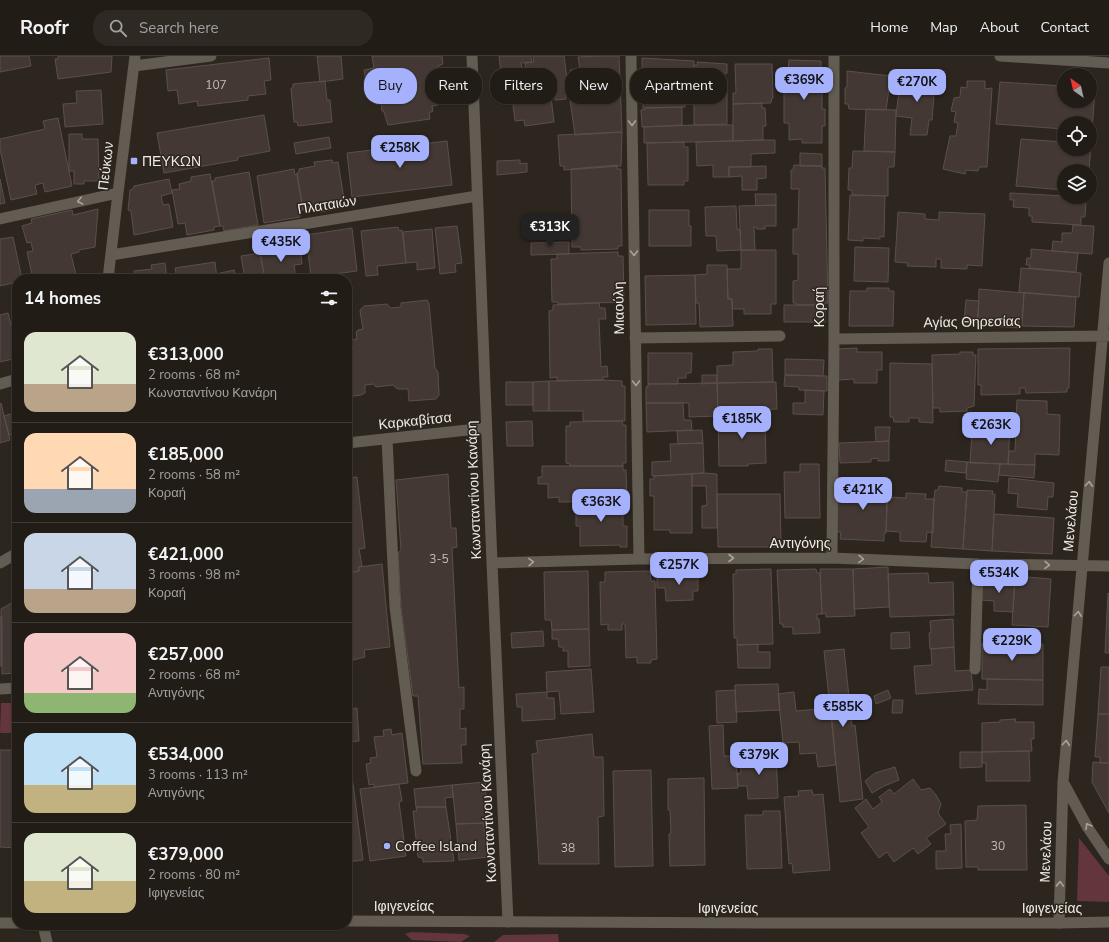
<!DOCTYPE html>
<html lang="en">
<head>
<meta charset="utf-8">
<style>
  :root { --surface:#221c16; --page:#2e2923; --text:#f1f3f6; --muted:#a2a1a1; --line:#3f3a35; --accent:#a5b1fc }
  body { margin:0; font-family:"Nunito Sans",sans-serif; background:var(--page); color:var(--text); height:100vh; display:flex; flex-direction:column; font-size:15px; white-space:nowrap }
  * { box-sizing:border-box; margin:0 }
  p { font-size:13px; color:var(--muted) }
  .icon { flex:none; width:22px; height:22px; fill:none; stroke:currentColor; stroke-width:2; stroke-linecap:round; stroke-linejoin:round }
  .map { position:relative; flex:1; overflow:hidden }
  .sheet { position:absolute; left:12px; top:218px; width:340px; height:656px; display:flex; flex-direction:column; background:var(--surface); border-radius:16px; box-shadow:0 1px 3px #0004,0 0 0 1px var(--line) }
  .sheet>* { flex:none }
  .banner { position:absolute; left:364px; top:12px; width:380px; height:36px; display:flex; gap:8px }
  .needle { width:26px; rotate:326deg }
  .fabs { position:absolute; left:1057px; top:12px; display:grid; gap:8px }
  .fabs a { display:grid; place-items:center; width:40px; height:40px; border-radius:50%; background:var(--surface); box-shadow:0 1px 3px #0004,0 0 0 1px var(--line); font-size:20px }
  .price { position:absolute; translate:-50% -34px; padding:0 9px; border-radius:8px; background:var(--accent); color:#111; font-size:13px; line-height:26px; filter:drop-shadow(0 1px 2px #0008) }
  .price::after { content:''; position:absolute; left:50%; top:24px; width:12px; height:9px; margin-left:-6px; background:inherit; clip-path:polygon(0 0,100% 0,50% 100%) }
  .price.current { background:#222; color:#fff }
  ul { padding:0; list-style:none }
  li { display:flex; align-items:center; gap:12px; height:100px; padding:0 12px }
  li+li { border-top:1px solid var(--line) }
  li span { display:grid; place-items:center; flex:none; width:112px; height:80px; border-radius:12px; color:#555 }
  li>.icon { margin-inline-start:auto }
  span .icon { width:48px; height:48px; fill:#fffc; stroke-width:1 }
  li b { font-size:17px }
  h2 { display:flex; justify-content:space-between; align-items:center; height:48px; padding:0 12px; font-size:17px }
  .pill { padding:0 14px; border-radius:16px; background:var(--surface); box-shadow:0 1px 3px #0004,0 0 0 1px var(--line); font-size:14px; line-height:36px }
  .pill.current { background:var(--accent); color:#111 }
  header { display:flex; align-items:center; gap:24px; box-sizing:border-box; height:56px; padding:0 20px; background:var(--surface); border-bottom:1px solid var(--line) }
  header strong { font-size:19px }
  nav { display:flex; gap:22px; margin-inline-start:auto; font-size:14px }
  .search { width:280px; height:36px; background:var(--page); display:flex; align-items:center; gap:10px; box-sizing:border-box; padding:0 14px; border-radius:16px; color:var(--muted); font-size:15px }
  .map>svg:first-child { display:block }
  .green { fill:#63353c }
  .building { fill:#433833; stroke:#5b4f4a }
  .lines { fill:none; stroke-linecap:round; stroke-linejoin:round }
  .service { stroke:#635c52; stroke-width:11 }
  .minor { stroke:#635c52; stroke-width:11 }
  .tertiary { stroke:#635c52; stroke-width:11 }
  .oneway { stroke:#a9a39c }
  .poi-dot { fill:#a5b1fc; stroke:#2d261e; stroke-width:1.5 }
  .labels { text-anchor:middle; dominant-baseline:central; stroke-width:3; stroke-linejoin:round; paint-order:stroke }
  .number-label { font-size:12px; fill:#c4beb8 }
  .poi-label { font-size:14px; fill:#efeae5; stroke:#2d261e; text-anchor:start }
  .street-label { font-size:14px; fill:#efeae5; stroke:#2d261e }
</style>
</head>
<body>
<header>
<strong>Roofr</strong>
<div class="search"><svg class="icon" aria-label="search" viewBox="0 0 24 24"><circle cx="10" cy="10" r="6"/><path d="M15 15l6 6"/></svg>Search here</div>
<nav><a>Home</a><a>Map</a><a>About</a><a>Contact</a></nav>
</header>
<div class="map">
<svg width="1109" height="886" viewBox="0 0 1109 886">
  <rect width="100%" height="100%" fill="#2d261e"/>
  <path class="green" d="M1 647H17V677H0Z
    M1079 782 1109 820V846L1077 845Z
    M411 876 464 878 470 880 461 886 412 884 405 878Z
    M558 878 559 886H494L503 879Z"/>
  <path class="building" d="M0 0H29L31 10 0 16Z
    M58 0H112L111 16 58 23 55 3H58Z
    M317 0H341L343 23 320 26Z
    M372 0H442L443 8 438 10 439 16 435 17 436 22 431 23 432 29H435L438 49 432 50 433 55 429 57 430 63 388 69 384 56 382 55 381 46H377L375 35 368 36 364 14 374 12Z
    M499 0H531L532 6 521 7 522 11H519L521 23 502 26Z
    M533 0H564L569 38 565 39 566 43 555 44V40L551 41 554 66 525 70 524 64 515 65 512 41H516L513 27H519L518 24 527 22 525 7 534 6Z
    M599 0H619L622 76 575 79 567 23 572 21 570 14 580 13 578 1Z
    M269 2 271 24 264 25 266 38 248 40V44L198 50 197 45 179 48 177 34 168 35 166 14Z
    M642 2 694 5V33H690V38H685V51L643 52Z
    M789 4 821 5V15H824V36H822V53H825V70H822V87H802V83L789 84V67H784V15H788Z
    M697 6 727 8V17L724 18V35H727V68L694 69V9H698Z
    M735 8H772L773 42H772L771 47 733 48V37H736Z
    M847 15 891 20 886 54 849 53 848 48H845V32L847 31Z
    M916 21 931 23V26L935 27 932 64H929L927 79H910L912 62 896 60 900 26H903V22Z
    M325 25 327 44H330L332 66 298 70 297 66H294L291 32H293V28Z
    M967 25H985V33L992 32 987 111H979L978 115 966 114 965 118 943 113 950 80H956L958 67 954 66 956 56 951 55 954 42 960 41 961 31 967 32Z
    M1000 26 1064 30V45H1090V32L1095 33 1092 75 1090 74V67H1064V73L996 68Z
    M101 34 103 68 65 71 63 48 77 47 76 35Z
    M762 47V52H765L766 70H763V84L733 85V48Z
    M682 51V69L642 71 641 54 646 53V52Z
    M866 53 896 54 895 96 864 95Z
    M264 59 270 95 238 101V104L164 117 157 77Z
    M58 62 72 130 45 136 43 127 35 129 37 138 11 144 0 93V83L45 73 43 65Z
    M694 69H733V85L644 87V71Z
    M622 76 621 110 564 114V110H560L558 79Z
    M69 78H82V83H98L99 125H84V128H74V115H69Z
    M329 81 331 92 296 98 294 87Z
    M1021 83 1064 86V93H1090L1091 88 1089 115H1064V134L1016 130Z
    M763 84H775V97L751 98V111H729V121H713V109L697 110 696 86Z
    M447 85 452 129 352 141 347 97Z
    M684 86V91H688V125H684V129H648L647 87Z
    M853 95 895 96 894 111H888V140L852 139V134H848L849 112H852Z
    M800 97 822 98V110H800Z
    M332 104 333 107 338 106 345 149 335 150V153L320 156 319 151 303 154 297 117 299 116V113L315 110 314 106Z
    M520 104V108L527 107V116L497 119V105Z
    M617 109V113H621L622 190H618V193L581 194V191H572L571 113Z
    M794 109 822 110V112H825L828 247H825V249H796V247H793V225L798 224V198H793V173H798L799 133H791V114H793Z
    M766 110V122L757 123V134H742V120L729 121V111Z
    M294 113 295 119 297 118 303 154 299 155 300 161 264 167 257 120Z
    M249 116 258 169 224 175 223 170H220L212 125H215V122Z
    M210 118 220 170 214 171V174L187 179 185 167 178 168 172 134 180 133 179 128 191 125V121Z
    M0 123 5 147 0 148Z
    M169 123 172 137 161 140 163 149 169 148 173 171 134 179 131 155 128 154 130 134 133 133 134 130Z
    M1010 137 1064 140V141H1081L1080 145H1086L1085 161H1081V169L1032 166V160H1029V152L1013 151 1014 144H1010Z
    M755 138H776V149L756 150Z
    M850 139 885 140 884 181 880 180V183L863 182V185L848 184Z
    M776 149V170H765V173H757L756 171H754L755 194H741L739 150Z
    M736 150 737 173 740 174 741 194 717 195 716 180H706L705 151Z
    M98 153 95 191 79 194V196L71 198 77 223H33L27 196 33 195 31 186 27 187 22 170 32 167 31 163 72 154 73 159Z
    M649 154H689V170H691V190H649Z
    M898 156 925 158V163L939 164V156L985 158 982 210 967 209V213L941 212V203H936V211L907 210 908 207 895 206Z
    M1073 169 1094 170 1092 198 1052 195 1053 185 1062 186V177H1072Z
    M457 170 462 207 455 208 456 216 440 218 435 172Z
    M398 171 399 175 402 174 406 207 377 210 378 219 366 220 361 175Z
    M352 172 357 215 311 221 306 179Z
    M432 173 435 212 417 214V206L406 207 403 176Z
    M13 181 22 223H17V226L0 230V183Z
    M569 186V198L531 199V187Z
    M300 190 302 208 294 209 296 223H265L260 197Z
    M855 191 889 192 888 226 854 225Z
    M1031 193 1078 197 1076 216 1029 212 1030 209H1026L1027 202H1031Z
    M741 194H776V248H771V258H744V253H732V243H728L727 213H741Z
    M618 196V200H623L624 246 558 248V246H552L551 203H557V198Z
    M260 197 265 223H245L241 200Z
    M215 206 217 223H177L175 212Z
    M165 207 167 223H135L134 215 152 213 151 209Z
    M707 209H727L728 243H732L733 270 700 271 699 247H696L695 219 707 218Z
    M1021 212 1081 217 1079 241 1019 236Z
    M234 214 236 223H217L216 218Z
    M695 219 696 268 646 269 645 220Z
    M867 232H889V235H894L893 270H849L850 235H867Z
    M979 233 1024 237 1022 264 1019 263V272L978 269Z
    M1024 237 1076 241 1074 271 1022 270Z
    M427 244 429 247 435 312 438 316 439 339 436 343 409 345 408 333H399L396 332 393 329 376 331 374 328 365 329V337L361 339 347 341V293H353L352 284 357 283 356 276 358 274 363 273 360 255 361 253 364 250 387 248 391 252 401 251V247Z
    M966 244 979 245 977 266 964 265Z
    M599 247 600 252H605L606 263H599L601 311 607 310 608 321H603V324L557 325V321L550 322 549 255 553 254V249Z
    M784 249H825V266H784Z
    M8 257 17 294V302L0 306V259Z
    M857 292V296H882V314H877V327H854V323L838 324V293Z
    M1070 292 1069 332H1067V336L1026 337 1025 332H1020V338L981 339V329H978V293Z
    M758 293H772L773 326 717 327V310L733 309V296L758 295Z
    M960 296H973V299H976L974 350 967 352V355L940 356V352H933L932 299 960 298Z
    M648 297H692L691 317H686V322H678V328H648Z
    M785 303 824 304 823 320 785 319Z
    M890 307 932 308 933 367 919 366V362H909V366H894L893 361H890Z
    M702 319H717V327L702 328Z
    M785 319 827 320V335L799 334V331L784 330Z
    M603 324 622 325V330H625V365H583V355H549V325Z
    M549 325V355H533V326Z
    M506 326H533V349H506Z
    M776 326 777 353 753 354V360H718L717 327Z
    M717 327 718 360 689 361V347H646V331H648V328Z
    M805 334 824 335 823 359 793 358V347H805Z
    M1017 344 1047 345V358L1060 359 1059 399 1035 398V409L1008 408 1009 395H1015Z
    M1 347 10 384 0 387V348Z
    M646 347H683L684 364H691L692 374 647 376Z
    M17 356V377L9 379 4 360Z
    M765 359 766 407 748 408V410H719L718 360Z
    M532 365 533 390H507L506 366Z
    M622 365 623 369H626V407H623V410H570V408L566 407V370H570V366Z
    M991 370H1010L1008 408 970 407 972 375H991Z
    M875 371H890L889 385 876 386Z
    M702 374 703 387 678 388 677 375Z
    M889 385V405H878V402L871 403V406L840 407 839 387Z
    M703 387 704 417 652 420V406L671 405 670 388Z
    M946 404 967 406 966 417 945 415Z
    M967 406 1000 408 998 426 966 423Z
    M800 408H819L820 462H785L784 416H800Z
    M1000 408 1035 409 1034 422 999 419Z
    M542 410H623V414H626L627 441H623V445L559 446V441L548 442V428H538V421H542Z
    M704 417 717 418V472H702V450L707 449 706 430H692V418Z
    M448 418 451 472H456L457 491 452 492 459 632 464 631V653H460V673L466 672V689H461L462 707 423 708 418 640H413L401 551 398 497 401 494 396 424Z
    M692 418V477H670V474H654V440H650V423H654V420Z
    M357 421 365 492 359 493 362 510 359 511V515L347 517V422Z
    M1009 422 1054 427 1053 441H1048L1047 454 1017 451 1018 438 1008 437Z
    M862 423 886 424 885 429H888L886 477H884V485L840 483 841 476H836L838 429 862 430Z
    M939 430 962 432V436H967L963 493 931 491 934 443 935 434H938Z
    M967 434 993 435 992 438H995L992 495 963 493Z
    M906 437 926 438 925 443H934L933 477 927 476 926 486 900 485V476L886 475 887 441 906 442Z
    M717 438H780L781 491H718Z
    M576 445H623V470H627V491H620V489L580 490V470H576Z
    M994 458 1054 462 1052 498 992 495Z
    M382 508 390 591 364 594 365 601 353 604 347 517 359 515V511Z
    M888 511 889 551 854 553 853 513Z
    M771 513 773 588 737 589V582H734L733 518H736V514Z
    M816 513 817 517H820L822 558H817V563H819L820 577 793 578V571H783V568H780L777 514Z
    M820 513H853L855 560 826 561V557L822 558Z
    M588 515 589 573 552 574 551 564H545L544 516Z
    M650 515 651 525H655L657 603 651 604V607H637V601L626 602 625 568H622V574H608V568L601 569 600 526H605V516Z
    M698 517V535H693V544L666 545 665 532H657V519Z
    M928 517 929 527 953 526 954 559 890 561 888 518Z
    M1015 520 1051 523 1048 571 1012 569Z
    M983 522 1015 524 1013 556 994 555V545L981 544Z
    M1108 537 1109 538V597H1105Z
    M347 539 352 641H347Z
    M17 544V617L2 618 1 553Z
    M0 561H2V610H0Z
    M953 563 954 591 930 593 929 577H931L930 565Z
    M589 573 590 610 568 611V595H563V591H559L558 583H552V574Z
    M543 575 544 590 512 592 511 577Z
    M909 576 910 592 891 593V577Z
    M982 587 1043 588V624L982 623Z
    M758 588V596H770V612H738L737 589Z
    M954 591 955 615 971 614 973 634 916 638 914 610 932 609 931 593Z
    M844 593 852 670 855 669 863 743 840 746 824 595Z
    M1101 611H1109V658H1098Z
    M591 613 594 656 561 658 559 635 547 636 546 616Z
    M987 623 1043 624V649L978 648 979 633 987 634Z
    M778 628 780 654 736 656 735 629Z
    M735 634 737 666 717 667 716 635Z
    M888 634 891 642 876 648 874 640Z
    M547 636V642H554L555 663 522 665V651H517L516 638Z
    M794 636 796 655 831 652 836 709 818 711 816 697 800 698 799 686 783 687 778 638Z
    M893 644H903L902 657H892Z
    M357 652 359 685 347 686 349 697 347 698V654Z
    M1098 658H1109V707H1100V701H1095Z
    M1016 663 1015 666H1034V683H1031L1032 695 982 696V667L1000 666V664Z
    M723 669 724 700H736L738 732 712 733 709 670Z
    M391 673 392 679 402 677 408 727 374 731V728L369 729 366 708 371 707 370 702 377 701 374 681 384 680 383 674Z
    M592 678 594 701H603L604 760 598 761 599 808H539L532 698 538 697 536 685Z
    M0 694H14V699H17V792L0 791Z
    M1029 695 1030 725H986V707H982V696Z
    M960 696H982V711L960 712Z
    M349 697 363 804 347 806V698Z
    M740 697H753V699L776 698 778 742 748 743 747 730H738L737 718 741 717Z
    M1093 706 1109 707V757L1092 726Z
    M895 711 899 724 884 730 872 737 865 725 875 717Z
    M651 714 653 810 615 811 613 715Z
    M704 722 705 809 670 810 669 778 671 777 670 754H668V723Z
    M913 723 921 734 930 732 936 739 941 748 938 757 946 768 926 782 931 788 918 798 913 792 894 806 887 796 879 802 861 777 869 771 855 752 866 743 873 753 882 746 879 741 890 733 894 738Z
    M485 726 488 767 456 768 452 729Z
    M399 728 402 745 399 746 406 800 370 805 360 733Z
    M452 729 453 741 445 742 446 751H416L414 733Z
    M812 734 813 739 823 738 830 814 793 817 792 807 789 808 784 741 799 740 798 735Z
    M1026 749 1027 814H978V811H966L965 765 977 764 978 750Z
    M416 751H446L454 805 423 806V802L418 801 413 755H417Z
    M763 755H780L782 812 747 813 745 759H763Z
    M483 767 489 801 459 804 456 768Z
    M961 768 962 812 936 813V795H946L945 778H951L950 769Z"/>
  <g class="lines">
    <path class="service" d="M387 383 395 551 416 715
      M975 613 978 508"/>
    <path class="minor" d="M472 0 492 507 508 866
      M631 0 639 503
      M1000 0 1109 7
      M134 10 211 0
      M0 163 118 137
      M111 199 477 140
      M108 223 118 137 135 0
      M635 282 780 280
      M834 283 1109 280
      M0 328 17 323
      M347 387 486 372
      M832 502 834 283V0
      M0 507 17 497
      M492 507 639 503 832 502 978 508 1109 510
      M0 633 17 632
      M1063 726 1088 772 1109 803
      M1059 867 1063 726 1109 207
      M43 869 47 886"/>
    <path class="tertiary" d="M347 865 785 867H1059L1109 866
      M0 867H17"/>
  </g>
  <defs><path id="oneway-chevron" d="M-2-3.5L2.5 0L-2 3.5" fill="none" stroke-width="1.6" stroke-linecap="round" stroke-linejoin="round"/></defs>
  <g class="oneway">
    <use href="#oneway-chevron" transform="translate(632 67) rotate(89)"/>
    <use href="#oneway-chevron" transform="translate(80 145) rotate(168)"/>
    <use href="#oneway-chevron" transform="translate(634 197) rotate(89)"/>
    <use href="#oneway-chevron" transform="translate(636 327) rotate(89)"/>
    <use href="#oneway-chevron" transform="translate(1089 428) rotate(-85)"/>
    <use href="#oneway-chevron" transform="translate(731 502)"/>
    <use href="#oneway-chevron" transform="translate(861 503) rotate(2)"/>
    <use href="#oneway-chevron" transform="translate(531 506) rotate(-1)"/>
    <use href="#oneway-chevron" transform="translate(1047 509) rotate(1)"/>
    <use href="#oneway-chevron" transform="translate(1078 558) rotate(-85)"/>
    <use href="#oneway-chevron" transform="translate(1066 687) rotate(-85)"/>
    <use href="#oneway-chevron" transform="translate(1088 770) rotate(-121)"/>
    <use href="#oneway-chevron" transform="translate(1060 828) rotate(-88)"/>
  </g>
  <g class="poi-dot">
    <rect x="130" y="101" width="8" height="8" rx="2"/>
    <circle cx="387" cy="790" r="4"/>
  </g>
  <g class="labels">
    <g class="number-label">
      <text x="216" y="29">107</text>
      <text x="439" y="503">3-5</text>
      <text x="998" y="790">30</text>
      <text x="568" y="792">38</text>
    </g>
    <g class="poi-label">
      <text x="142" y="105">ΠΕΥΚΩΝ</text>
      <text x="395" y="790">Coffee Island</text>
    </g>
    <g class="street-label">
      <text transform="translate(106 110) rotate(-83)">Πεύκων</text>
      <text transform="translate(327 149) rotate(-9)">Πλαταιών</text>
      <text transform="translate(819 251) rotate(-90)">Κοραή</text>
      <text transform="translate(619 252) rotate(-91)">Μιαούλη</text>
      <text transform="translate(972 266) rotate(-1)">Αγίας Θηρεσίας</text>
      <text transform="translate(415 365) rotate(-6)">Καρκαβίτσα</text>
      <text transform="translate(474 434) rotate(-92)">Κωνσταντίνου Κανάρη</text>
      <text transform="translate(1071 465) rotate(-85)">Μενελάου</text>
      <text x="800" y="487">Αντιγόνης</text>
      <text transform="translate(488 757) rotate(-93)">Κωνσταντίνου Κανάρη</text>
      <text transform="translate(1046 796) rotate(-88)">Μενελάου</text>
      <text x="404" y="850">Ιφιγενείας</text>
      <text x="728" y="852">Ιφιγενείας</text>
      <text x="1052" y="852">Ιφιγενείας</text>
    </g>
  </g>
</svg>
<div class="fabs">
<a><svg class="needle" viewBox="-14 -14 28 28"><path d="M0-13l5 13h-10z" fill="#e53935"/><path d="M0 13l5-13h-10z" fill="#a2a1a1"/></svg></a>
<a><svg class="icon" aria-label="locate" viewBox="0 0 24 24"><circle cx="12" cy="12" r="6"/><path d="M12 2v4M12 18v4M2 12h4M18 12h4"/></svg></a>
<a><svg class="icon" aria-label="layers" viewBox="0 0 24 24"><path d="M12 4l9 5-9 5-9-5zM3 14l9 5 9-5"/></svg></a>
</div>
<b class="price" style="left:804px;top:45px">€369K</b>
<b class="price" style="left:917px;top:47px">€270K</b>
<b class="price" style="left:400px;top:113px">€258K</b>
<b class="price current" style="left:550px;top:192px">€313K</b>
<b class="price" style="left:281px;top:207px">€435K</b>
<b class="price" style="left:742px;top:384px">€185K</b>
<b class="price" style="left:991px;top:390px">€263K</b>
<b class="price" style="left:863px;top:455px">€421K</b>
<b class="price" style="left:601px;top:467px">€363K</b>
<b class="price" style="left:679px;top:530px">€257K</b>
<b class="price" style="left:999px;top:538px">€534K</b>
<b class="price" style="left:1012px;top:606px">€229K</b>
<b class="price" style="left:843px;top:672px">€585K</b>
<b class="price" style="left:759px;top:720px">€379K</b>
<div class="banner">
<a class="pill current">Buy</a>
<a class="pill">Rent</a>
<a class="pill">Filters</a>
<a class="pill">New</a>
<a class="pill">Apartment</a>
</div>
<section class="sheet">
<h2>14 homes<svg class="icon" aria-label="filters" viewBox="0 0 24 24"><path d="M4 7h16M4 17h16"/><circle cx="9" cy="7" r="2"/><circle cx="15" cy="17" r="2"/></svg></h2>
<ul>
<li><span style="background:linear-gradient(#dfe7d0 65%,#b9a48a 0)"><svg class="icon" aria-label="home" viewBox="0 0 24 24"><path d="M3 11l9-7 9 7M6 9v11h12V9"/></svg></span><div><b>€313,000</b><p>2 rooms · 68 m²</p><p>Κωνσταντίνου Κανάρη</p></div></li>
<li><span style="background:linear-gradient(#ffd9b3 70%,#9aa5b1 0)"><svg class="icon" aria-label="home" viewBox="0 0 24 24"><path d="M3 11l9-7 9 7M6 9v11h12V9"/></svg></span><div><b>€185,000</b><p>2 rooms · 58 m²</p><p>Κοραή</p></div></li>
<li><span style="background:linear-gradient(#c9d6e8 70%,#b9a48a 0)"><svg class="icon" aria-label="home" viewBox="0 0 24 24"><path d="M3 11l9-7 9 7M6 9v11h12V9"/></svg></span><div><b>€421,000</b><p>3 rooms · 98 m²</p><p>Κοραή</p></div></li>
<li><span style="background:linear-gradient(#f6c9c9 75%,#8fb573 0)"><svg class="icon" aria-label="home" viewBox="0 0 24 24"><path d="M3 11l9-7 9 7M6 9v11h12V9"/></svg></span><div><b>€257,000</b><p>2 rooms · 68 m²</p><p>Αντιγόνης</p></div></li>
<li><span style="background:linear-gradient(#bfe0f5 65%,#c2b280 0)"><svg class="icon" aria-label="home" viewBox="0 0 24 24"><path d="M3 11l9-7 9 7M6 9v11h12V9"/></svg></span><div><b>€534,000</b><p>3 rooms · 113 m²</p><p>Αντιγόνης</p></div></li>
<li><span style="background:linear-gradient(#dfe7d0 60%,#c2b280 0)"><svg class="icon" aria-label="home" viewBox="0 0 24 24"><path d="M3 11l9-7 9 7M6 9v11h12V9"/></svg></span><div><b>€379,000</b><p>2 rooms · 80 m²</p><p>Ιφιγενείας</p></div></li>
</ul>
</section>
</div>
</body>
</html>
